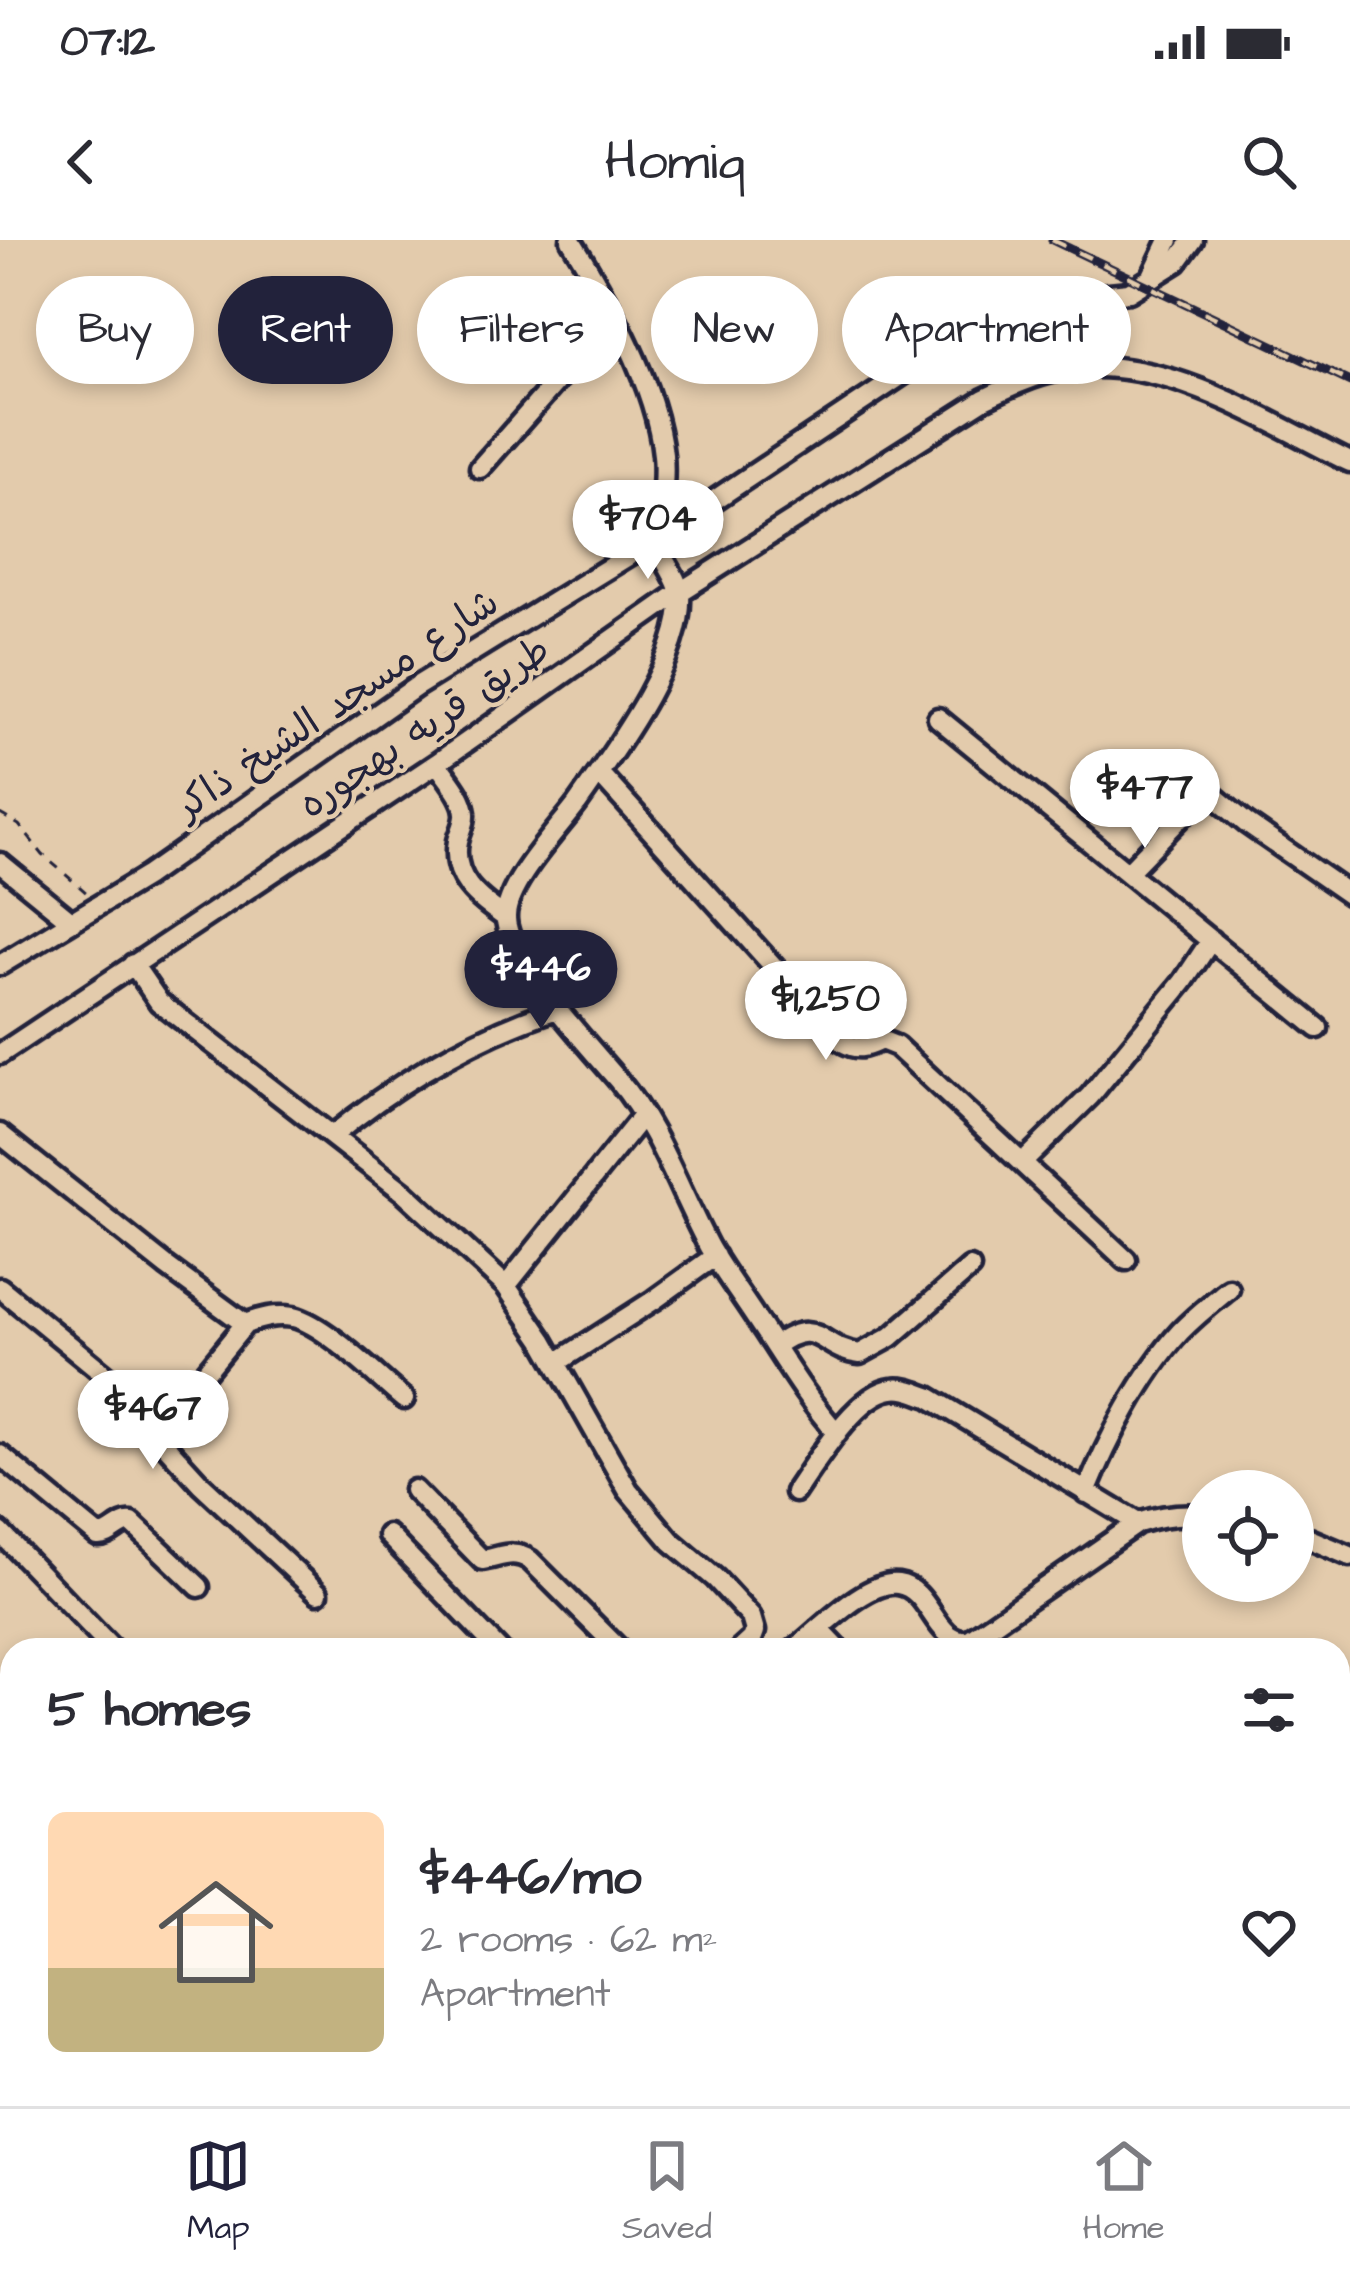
<!DOCTYPE html>
<html lang="en">
<head>
<meta charset="utf-8">
<style>
  :root { --surface:#fff; --page:#f7f7f7; --text:#2b2b33; --muted:#7c7c81; --line:#e1e1e2; --accent:#22223b }
  body { margin:0; font-family:"Architects Daughter","Playpen Sans Arabic",sans-serif; background:var(--page); color:var(--text); height:100vh; display:flex; flex-direction:column; font-size:45px; white-space:nowrap }
  * { box-sizing:border-box; margin:0 }
  p { font-size:39px; color:var(--muted) }
  .icon { flex:none; width:66px; height:66px; fill:none; stroke:currentColor; stroke-width:2; stroke-linecap:round; stroke-linejoin:round }
  .map { position:relative; flex:1; overflow:hidden }
  .side { position:absolute; left:0px; top:1398px; width:1350px; height:468px; display:flex; flex-direction:column; background:var(--surface); border-radius:36px 36px 0 0; box-shadow:0 6px 18px #0003 }
  .side>* { flex:none }
  .guide { position:absolute; left:36px; top:36px; width:1278px; height:108px; display:flex; gap:24px }
  .buttons { position:absolute; left:1182px; top:1230px; display:grid; gap:24px }
  .buttons a { display:grid; place-items:center; width:132px; height:132px; border-radius:50%; background:var(--surface); box-shadow:0 6px 18px #0003; font-size:60px }
  .price { position:absolute; translate:-50% -102px; padding:0 27px; border-radius:42px; background:#fff; color:#222; font-size:39px; line-height:78px; filter:drop-shadow(0 3px 6px #0008) }
  .price::after { content:''; position:absolute; left:50%; top:72px; width:36px; height:27px; margin-left:-18px; background:inherit; clip-path:polygon(0 0,100% 0,50% 100%) }
  .price.selected { background:var(--accent); color:#fff }
  ul { padding:0; list-style:none }
  li { display:flex; align-items:center; gap:36px; height:300px; padding:0 48px }
  li span { display:grid; place-items:center; flex:none; width:336px; height:240px; border-radius:18px; color:#555 }
  li>.icon { margin-inline-start:auto }
  span .icon { width:144px; height:144px; fill:#fffc; stroke-width:1 }
  li b { font-size:51px }
  h2 { display:flex; justify-content:space-between; align-items:center; height:144px; padding:0 48px; font-size:51px }
  .chip { padding:0 42px; border-radius:54px; background:var(--surface); box-shadow:0 6px 18px #0003; font-size:42px; line-height:108px }
  .chip.selected { background:var(--accent); color:#fff }
  .status { display:flex; justify-content:space-between; align-items:center; height:84px; padding:0 60px; background:var(--surface); direction:ltr }
  .status svg { height:33px; fill:currentColor }
  header { display:flex; justify-content:space-between; align-items:center; height:156px; padding:0 48px; background:var(--surface); font-size:54px; font-weight:600 }
  .tab-bar { display:flex; justify-content:space-around; align-items:center; height:168px; border-top:3px solid var(--line); background:var(--surface); font-size:33px; color:var(--muted) }
  .tab-bar a { display:grid; justify-items:center; gap:6px }
  .tab-bar .selected { color:var(--accent) }
  .map>svg:first-child { display:block }
  .lines { fill:none; stroke-linecap:round; stroke-linejoin:round }
  .minor-casing { stroke:#22223b; stroke-width:27 }
  .path { stroke:#22223b; stroke-width:3; stroke-dasharray:9 9; stroke-linecap:butt }
  .minor { stroke:#e3cbac; stroke-width:18 }
  .rail-casing { stroke:#22223b; stroke-width:9 }
  .rail { stroke:#e3cbac; stroke-width:4.5; stroke-dasharray:14; stroke-linecap:butt }
  .labels { text-anchor:middle; dominant-baseline:central; stroke-width:9; stroke-linejoin:round; paint-order:stroke }
  .street-label { font-size:39px; fill:#22223b; stroke:#e3cbac }
</style>
</head>
<body>
<div class="status"><b>07:12</b><svg viewBox="0 0 49 12"><path d="M0 12V9h3v3zM5 12V6h3v6zM10 12V3h3v9zM15 12V0h3v12zM26 1h20v11H26zM47 4h2v5h-2z"/></svg></div>
<header><svg class="icon" aria-label="back" viewBox="0 0 24 24"><path d="M15 5l-7 7 7 7"/></svg>Homiq<svg class="icon" aria-label="search" viewBox="0 0 24 24"><circle cx="10" cy="10" r="6"/><path d="M15 15l6 6"/></svg></header>
<div class="map">
<svg width="1350" height="1866" viewBox="0 0 1350 1866">
  <rect width="100%" height="100%" fill="#e3cbac"/>
  <filter id="ink" filterUnits="userSpaceOnUse"><feTurbulence type="fractalNoise" baseFrequency=".00833" numOctaves="2"/><feDisplacementMap in="SourceGraphic" scale="24" xChannelSelector="R" yChannelSelector="G"/><feConvolveMatrix kernelMatrix="1 2 1 2 8 2 1 2 1" color-interpolation-filters="sRGB"/></filter>
  <g filter="url(#ink)">
    <g class="lines">
      <g class="minor-casing">
        <path id="minor" d="M571 0C608 60 656 145 663 215 666 244 660 269 659 297 658 320 678 334 680 355 684 418 612 514 577 564 557 591 505 645 506 678 506 718 591 808 618 840 659 889 679 951 709 1007 724 1033 743 1058 759 1083 785 1122 805 1157 837 1193
          M1152 36 1169 0
          M480 228 614 76
          M938 478 1318 788
          M437 523C446 537 464 556 465 573 466 583 460 592 458 601 451 639 478 658 506 678
          M599 533 841 801C857 811 864 808 881 800L896 806 1126 1020
          M0 623 71 681
          M1128 632 1195 563 1208 555 1215 557 1246 583 1350 655
          M133 724 159 762 405 953 506 1046 543 1100 628 1250 671 1301 715 1338 751 1377 755 1391 752 1399 740 1410
          M0 725 147 636 417 446 659 297 974 87 1002 72 1032 62 1129 52 1177 22 1193 0
          M0 814 437 523 680 352 984 159C1009 147 1034 135 1062 130 1161 112 1264 180 1350 222
          M0 894 166 1026 245 1084C261 1078 275 1074 293 1077 325 1084 377 1137 404 1159
          M332 896C400 840 473 797 557 769
          M1022 923 1090 856 1183 742 1211 700
          M506 1046 643 875
          M0 1048 164 1183
          M245 1084 164 1183 159 1198 201 1244 318 1353
          M775 1106C819 1074 820 1110 860 1114L891 1097 970 1028
          M556 1123 654 1060 715 1016
          M0 1215 98 1296C112 1297 119 1281 132 1283L199 1347
          M414 1250 482 1320C501 1317 513 1309 530 1320L620 1410
          M795 1252C815 1223 857 1153 892 1149 906 1147 917 1153 929 1157L1138 1283
          M1086 1253C1107 1201 1141 1135 1180 1092 1195 1076 1212 1063 1229 1049
          M0 1292 113 1410
          M1293 1292 1350 1316
          M388 1295 499 1410
          M819 1389 839 1410
          M794 1410C819 1391 866 1340 898 1344 932 1349 934 1404 969 1400L1138 1283C1161 1275 1180 1273 1203 1275
          M1338 1464 1350 1455
          M0 1691 12 1705
          M1338 1788 1350 1786
          M0 1811 12 1803
          M138 1854 149 1866
          M413 1854 416 1866
          M1188 1866 1197 1859 1199 1854"/>
      </g>
      <path class="path" d="M0 574 19 585 43 615 87 653"/>
      <use href="#minor" class="minor"/>
      <g class="rail-casing">
        <path id="rail" d="M1052 0 1350 142"/>
      </g>
      <use href="#rail" class="rail"/>
    </g>
  </g>
  <g class="labels">
    <g class="street-label">
      <text transform="translate(338 465) rotate(-34)">شارع مسجد الشيخ ذاكر</text>
      <text transform="translate(425 488) rotate(-34)">طريق قريه بهجوره</text>
    </g>
  </g>
</svg>
<div class="buttons">
<a><svg class="icon" aria-label="locate" viewBox="0 0 24 24"><circle cx="12" cy="12" r="6"/><path d="M12 2v4M12 18v4M2 12h4M18 12h4"/></svg></a>
</div>
<b class="price" style="left:648px;top:342px">$704</b>
<b class="price" style="left:1145px;top:611px">$477</b>
<b class="price selected" style="left:541px;top:792px">$446</b>
<b class="price" style="left:826px;top:823px">$1,250</b>
<b class="price" style="left:153px;top:1232px">$467</b>
<div class="guide">
<a class="chip">Buy</a>
<a class="chip selected">Rent</a>
<a class="chip">Filters</a>
<a class="chip">New</a>
<a class="chip">Apartment</a>
</div>
<section class="side">
<h2>5 homes<svg class="icon" aria-label="filters" viewBox="0 0 24 24"><path d="M4 7h16M4 17h16"/><circle cx="9" cy="7" r="2"/><circle cx="15" cy="17" r="2"/></svg></h2>
<ul>
<li><span style="background:linear-gradient(#ffd9b3 65%,#c2b280 0)"><svg class="icon" aria-label="home" viewBox="0 0 24 24"><path d="M3 11l9-7 9 7M6 9v11h12V9"/></svg></span><div><b>$446/mo</b><p>2 rooms · 62 m²</p><p>Apartment</p></div><svg class="icon" aria-label="heart" viewBox="0 0 24 24"><path d="M12 20l-8-8c-3-5 5-10 8-4 3-6 11-1 8 4z"/></svg></li>
</ul>
</section>
</div>
<nav class="tab-bar">
<a class="selected"><svg class="icon" aria-label="map" viewBox="0 0 24 24"><path d="M3 6l6-2 6 2 6-2v14l-6 2-6-2-6 2zM9 4v14M15 6v14"/></svg>Map</a>
<a><svg class="icon" aria-label="saved" viewBox="0 0 24 24"><path d="M7 4h10v16l-5-4-5 4z"/></svg>Saved</a>
<a><svg class="icon" aria-label="home" viewBox="0 0 24 24"><path d="M3 11l9-7 9 7M6 9v11h12V9"/></svg>Home</a>
</nav>
</body>
</html>
